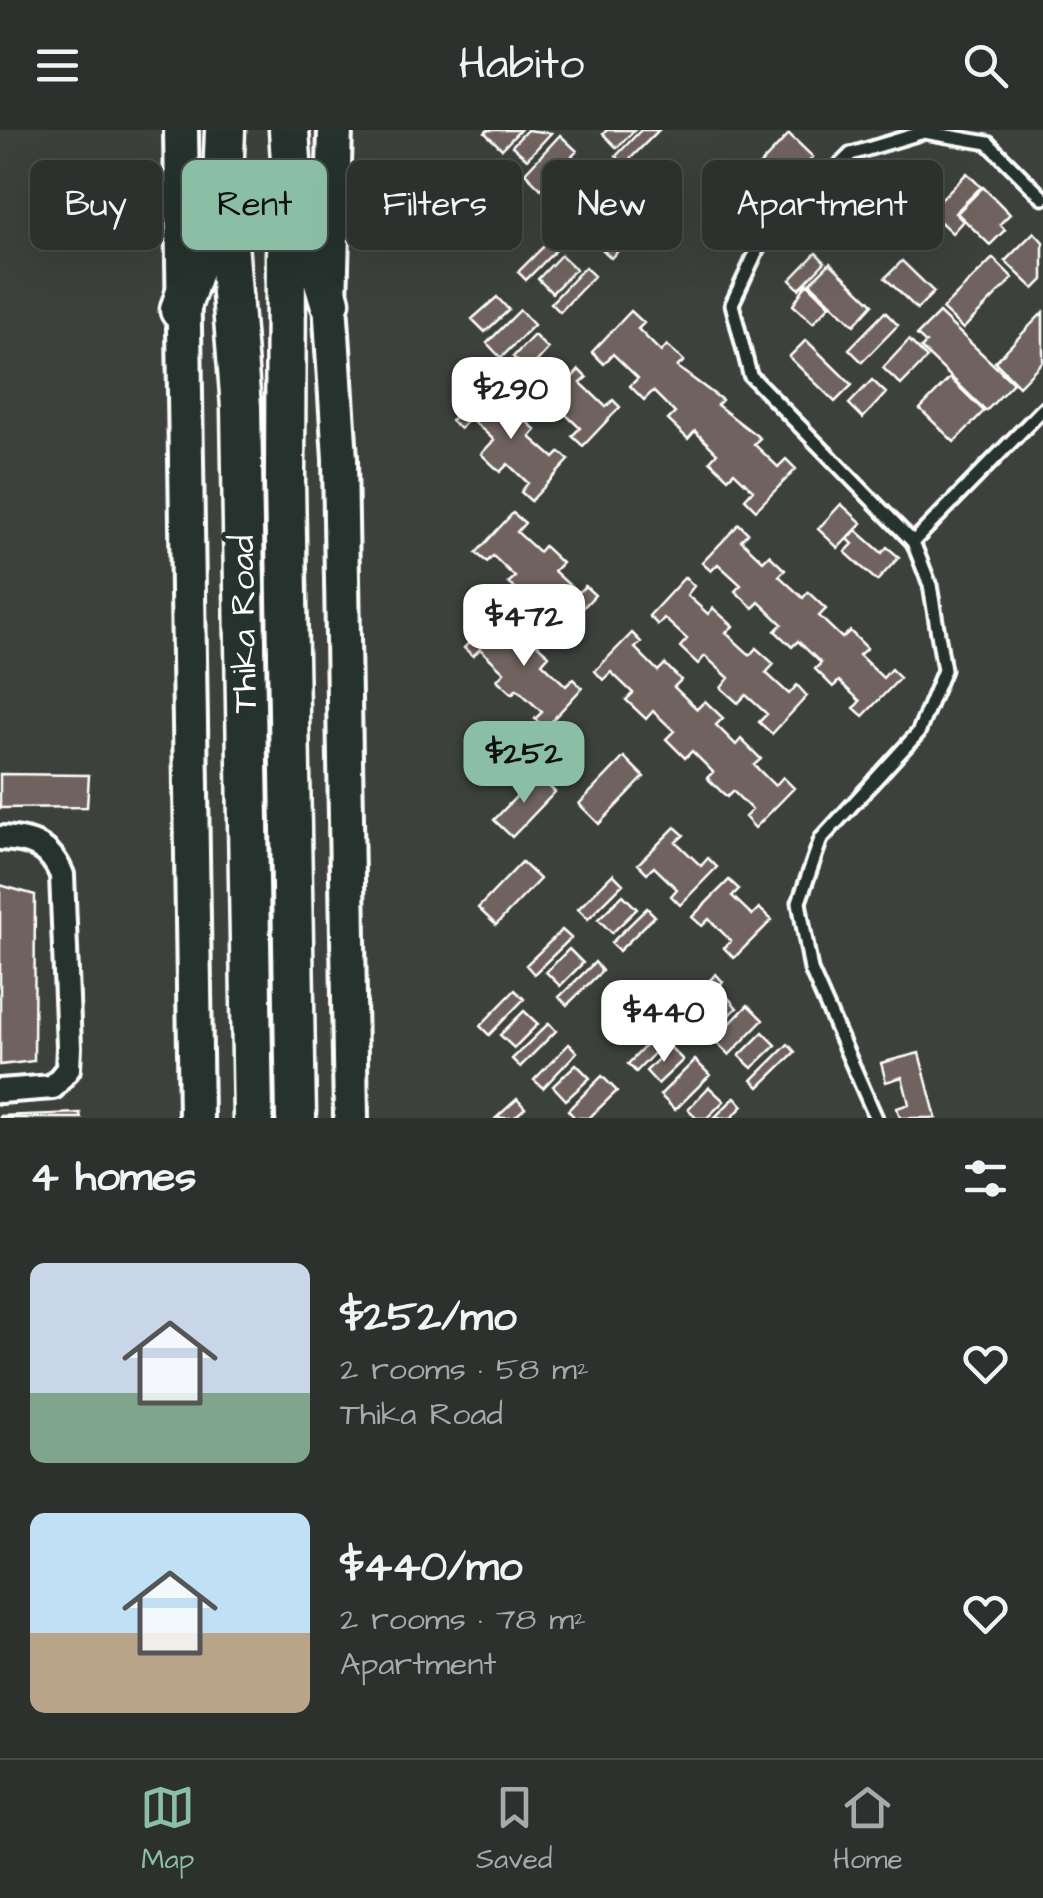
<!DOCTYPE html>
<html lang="en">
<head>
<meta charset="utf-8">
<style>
  :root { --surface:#2d312d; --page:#393d39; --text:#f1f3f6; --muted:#a7a9aa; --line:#484c49; --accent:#8abfa5 }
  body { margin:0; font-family:"Architects Daughter",sans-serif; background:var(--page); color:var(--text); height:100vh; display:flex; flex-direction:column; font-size:38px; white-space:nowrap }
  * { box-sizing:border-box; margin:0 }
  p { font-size:32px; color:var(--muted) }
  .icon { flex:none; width:55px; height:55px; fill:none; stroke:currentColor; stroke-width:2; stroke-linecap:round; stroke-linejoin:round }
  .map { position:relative; height:988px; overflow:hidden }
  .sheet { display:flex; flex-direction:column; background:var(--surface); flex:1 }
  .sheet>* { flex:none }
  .hud { position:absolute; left:30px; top:30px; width:985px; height:90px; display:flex; gap:20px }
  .price { position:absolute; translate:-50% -85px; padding:0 22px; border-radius:20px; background:#fff; color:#222; font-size:32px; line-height:65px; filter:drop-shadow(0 2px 5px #0008) }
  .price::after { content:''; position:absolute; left:50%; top:60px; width:30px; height:22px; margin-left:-15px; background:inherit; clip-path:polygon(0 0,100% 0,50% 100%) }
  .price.on { background:var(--accent); color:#111 }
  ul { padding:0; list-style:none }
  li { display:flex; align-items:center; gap:30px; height:250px; padding:0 30px }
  li span { display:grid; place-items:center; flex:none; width:280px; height:200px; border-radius:15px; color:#555 }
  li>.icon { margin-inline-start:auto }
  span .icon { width:120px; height:120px; fill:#fffc; stroke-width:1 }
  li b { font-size:42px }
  h2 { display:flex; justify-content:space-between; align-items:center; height:120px; padding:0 30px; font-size:42px }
  .chip { padding:0 35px; border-radius:15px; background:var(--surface); box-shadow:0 10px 40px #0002,0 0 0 2px var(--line); font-size:35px; line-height:90px }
  .chip.on { background:var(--accent); color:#111 }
  header { display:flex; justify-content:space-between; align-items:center; height:130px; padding:0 30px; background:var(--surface); font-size:45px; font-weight:600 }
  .menu { display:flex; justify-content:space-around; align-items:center; height:140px; border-top:2px solid var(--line); background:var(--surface); font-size:28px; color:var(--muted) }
  .menu a { display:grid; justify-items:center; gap:5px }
  .menu .on { color:var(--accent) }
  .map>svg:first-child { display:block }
  .building { fill:#70635e; stroke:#fff; stroke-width:2.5 }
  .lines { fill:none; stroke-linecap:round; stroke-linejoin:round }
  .service-casing { stroke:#fff; stroke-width:19 }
  .minor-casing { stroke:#fff; stroke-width:30 }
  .secondary-casing { stroke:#fff; stroke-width:40 }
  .trunk-casing { stroke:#fff; stroke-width:45 }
  .service { stroke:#26332d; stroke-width:11 }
  .minor { stroke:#26332d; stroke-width:22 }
  .secondary { stroke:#26332d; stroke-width:32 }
  .trunk { stroke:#26332d; stroke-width:38 }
  .labels { text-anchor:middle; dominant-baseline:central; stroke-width:9; stroke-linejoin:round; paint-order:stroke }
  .street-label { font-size:35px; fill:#fff; stroke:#26332d }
</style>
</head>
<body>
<header><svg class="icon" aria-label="menu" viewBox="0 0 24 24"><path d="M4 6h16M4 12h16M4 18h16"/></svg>Habito<svg class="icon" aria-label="search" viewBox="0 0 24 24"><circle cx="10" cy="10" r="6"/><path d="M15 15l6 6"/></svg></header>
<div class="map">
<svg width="1043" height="988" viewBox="0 0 1043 988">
  <rect width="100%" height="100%" fill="#3c413c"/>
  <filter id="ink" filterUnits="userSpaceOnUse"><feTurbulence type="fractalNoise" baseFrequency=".01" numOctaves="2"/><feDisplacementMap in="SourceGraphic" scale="20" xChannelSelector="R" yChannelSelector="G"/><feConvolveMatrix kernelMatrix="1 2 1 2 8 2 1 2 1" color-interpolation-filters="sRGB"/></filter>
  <g filter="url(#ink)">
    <path class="building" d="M488 0H520L502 19 485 3Z
      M527 0 551 3 527 29 512 16Z
      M607 0H635L617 18 603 4Z
      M641 0H659L624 35 616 26Z
      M789 4 813 27 792 49 784 41 762 63 770 71 758 83 735 61Z
      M560 5 577 21 541 59 525 43Z
      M576 32 589 45 561 73 548 60Z
      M967 43 981 57 955 83 963 91 952 103 929 81Z
      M599 45 614 60 578 96 563 81Z
      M788 51 797 59 779 77 770 69Z
      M983 57 1010 84 1000 94 1005 100 990 115 957 83Z
      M610 69 627 86 604 109 588 92Z
      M637 83 646 92 611 128 602 119Z
      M1034 102 1043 112V150L1034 159 1005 131Z
      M554 106 562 114 526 150 518 142Z
      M816 123 825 132 799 159 790 150Z
      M561 125 576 139 552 163 538 149Z
      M993 128 1013 148 963 199 942 179Z
      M902 131 934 162 917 179 885 148Z
      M830 133 873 174 854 195 810 153Z
      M585 137 594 146 560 182 551 173Z
      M807 153 830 175 813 193 793 175Z
      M497 167 509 180 485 202 472 189Z
      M520 180 534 195 501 228 487 213Z
      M631 181 644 193 638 199 661 222 667 215 684 231 677 237 722 270 717 275 760 308 754 314 778 337 786 329 796 339 756 380 745 369 753 360 734 342 728 348 710 331 717 323 695 301 688 309 668 290 675 283 653 261 644 270 630 256 638 248 613 224 604 234 592 222Z
      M885 182 898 195 862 232 849 219Z
      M1043 182V231L1019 256 995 232Z
      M939 183 1013 253 986 281 921 218 926 213 917 205Z
      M534 205 548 219 528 241 513 227Z
      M806 210 852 255 835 272 789 227Z
      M909 210 927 228 901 255 883 238Z
      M579 240 587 248 581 253 606 277 613 270 620 277 583 316 572 306 580 298 559 278 553 285 545 277Z
      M950 248 984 281 954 312 920 279Z
      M872 250 886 263 863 288 849 274Z
      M486 252 495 259 488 267 512 289 517 283 536 300 530 307 554 328 560 322 569 330 531 371 521 362 528 353 508 334 500 342 481 324 494 310 470 288 460 299 451 291Z
      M841 374 862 393 838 418 818 399Z
      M513 383 525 393 517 402 539 422 544 416 562 433 554 441 578 463 585 456 595 465 559 503 548 492 553 487 508 453 515 447 493 426 487 432 476 423Z
      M739 394 748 403 741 410 763 431 769 425 785 440 779 446 803 468 808 462 826 479 819 486 842 508 850 501 867 518 859 525 883 548 891 539 900 548 863 586 854 578 860 571 839 551 833 557 815 539 821 533 798 511 792 517 775 501 782 494 759 472 753 478 735 461 741 455 718 434 711 441 702 433Z
      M856 400 882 423 887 417 899 427 877 451 845 422 853 414 848 409Z
      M685 447 694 456 687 465 708 484 713 478 733 496 726 503 750 525 756 518 774 534 766 543 789 564 797 555 807 566 772 604 759 592 767 584 746 565 738 573 721 558 729 548 705 526 698 534 680 517 687 509 664 488 658 495 649 486Z
      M498 481 507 490 502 495 524 516 531 509 549 525 542 533 566 556 573 549 582 558 545 598 535 589 542 582 517 559 512 564 497 550 504 542 480 519 473 526 464 518Z
      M632 503 641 512 635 518 658 541 665 534 681 550 674 557 697 579 705 571 723 588 716 595 736 615 741 609 761 629 754 635 775 656 783 647 794 658 755 698 745 687 752 680 733 661 727 667 707 648 713 642 692 621 685 628 666 609 674 601 653 581 646 589 626 570 633 563 611 542 603 550 595 541Z
      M624 627 644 647 599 694 579 674Z
      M0 644 89 645 87 677 0 678Z
      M537 645 555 662 512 707 494 690Z
      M675 697 684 705 676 712 701 736 708 728 717 737 680 775 671 766 677 759 654 737 647 743 638 734Z
      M522 732 540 749 496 795 478 778Z
      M613 744 623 754 588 789 578 779Z
      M729 750 739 759 732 766 752 785 759 778 772 790 734 828 724 818 731 811 709 789 702 796 692 787Z
      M0 755 35 765 34 931 0 935Z
      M623 765 637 779 612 803 598 789Z
      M647 778 655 786 619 821 611 813Z
      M562 800 571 808 534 844 526 835Z
      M569 819 583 833 560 856 546 842Z
      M595 832 602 841 567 875 559 867Z
      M716 844 723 852 687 886 680 879Z
      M515 860 524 869 489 905 480 896Z
      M725 864 737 878 711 900 699 887Z
      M748 875 763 890 729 925 714 910Z
      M524 881 538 894 514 918 500 905Z
      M549 893 556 901 520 937 512 929Z
      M663 898 671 906 636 942 628 934Z
      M763 902 776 915 752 938 739 926Z
      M569 914 577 922 543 958 534 950Z
      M788 914 795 922 759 957 752 950Z
      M670 917 683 930 658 954 646 941Z
      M919 923 936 988H900L897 978 909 974 902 947 886 952 881 933Z
      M695 930 710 945 675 980 660 965Z
      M576 934 590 948 566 970 553 956Z
      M602 946 617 961 589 988H575L568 980Z
      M709 957 724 971 707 988H696L688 979Z
      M735 967 743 976 731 988H714Z
      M517 969 525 978 514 988H496Z
      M80 983 81 988H0V986Z"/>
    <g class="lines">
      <g class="service-casing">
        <path id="service" d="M913 412 1043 279
          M876 988 811 840 799 772 821 709 918 603 944 540 930 455 913 412 750 245 732 174 760 114 851 24 924 2 988 13 1043 68"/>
      </g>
      <g class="minor-casing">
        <path id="minor" d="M0 708C32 709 50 716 62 745L69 917 68 939 53 957 0 961"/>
      </g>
      <g class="secondary-casing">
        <path id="secondary" d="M181 0 196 988
          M335 0 330 172 340 329 351 988"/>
      </g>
      <g class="trunk-casing">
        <path id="trunk" d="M225 0 223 50 241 277 253 988
          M289 0 292 45 286 123 285 351 296 988
          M299 67 330 172
          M180 180 217 68"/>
      </g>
      <use href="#service" class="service"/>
      <use href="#minor" class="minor"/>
      <use href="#secondary" class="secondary"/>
      <use href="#trunk" class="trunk"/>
    </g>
  </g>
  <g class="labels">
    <g class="street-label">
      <text transform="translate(244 494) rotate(-91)">Thika Road</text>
    </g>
  </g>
</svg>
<b class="price" style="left:511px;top:312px">$290</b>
<b class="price" style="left:524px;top:539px">$472</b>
<b class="price on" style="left:524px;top:676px">$252</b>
<b class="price" style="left:664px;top:935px">$440</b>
<div class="hud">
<a class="chip">Buy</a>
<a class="chip on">Rent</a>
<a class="chip">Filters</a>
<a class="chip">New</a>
<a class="chip">Apartment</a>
</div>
</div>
<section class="sheet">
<h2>4 homes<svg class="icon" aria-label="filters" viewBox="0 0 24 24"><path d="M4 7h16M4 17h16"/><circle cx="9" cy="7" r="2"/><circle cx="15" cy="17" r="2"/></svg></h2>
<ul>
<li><span style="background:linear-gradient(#c9d6e8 65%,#7fa58c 0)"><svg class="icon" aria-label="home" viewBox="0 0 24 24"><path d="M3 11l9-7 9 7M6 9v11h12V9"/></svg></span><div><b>$252/mo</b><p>2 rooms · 58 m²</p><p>Thika Road</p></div><svg class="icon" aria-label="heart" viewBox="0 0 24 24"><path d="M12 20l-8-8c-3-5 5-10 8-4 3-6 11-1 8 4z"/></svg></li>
<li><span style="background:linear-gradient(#bfe0f5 60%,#b9a48a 0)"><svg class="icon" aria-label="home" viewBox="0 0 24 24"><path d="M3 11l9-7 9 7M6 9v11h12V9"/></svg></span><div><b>$440/mo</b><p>2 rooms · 78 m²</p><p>Apartment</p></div><svg class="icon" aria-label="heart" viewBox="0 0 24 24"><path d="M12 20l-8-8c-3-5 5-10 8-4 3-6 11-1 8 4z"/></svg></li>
</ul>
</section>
<nav class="menu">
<a class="on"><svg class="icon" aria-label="map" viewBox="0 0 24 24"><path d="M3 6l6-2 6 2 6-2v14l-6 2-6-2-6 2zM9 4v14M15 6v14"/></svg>Map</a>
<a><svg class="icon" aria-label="saved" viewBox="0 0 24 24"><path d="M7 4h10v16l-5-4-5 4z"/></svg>Saved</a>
<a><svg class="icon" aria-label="home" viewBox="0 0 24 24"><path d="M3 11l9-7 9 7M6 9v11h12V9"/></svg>Home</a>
</nav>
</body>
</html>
